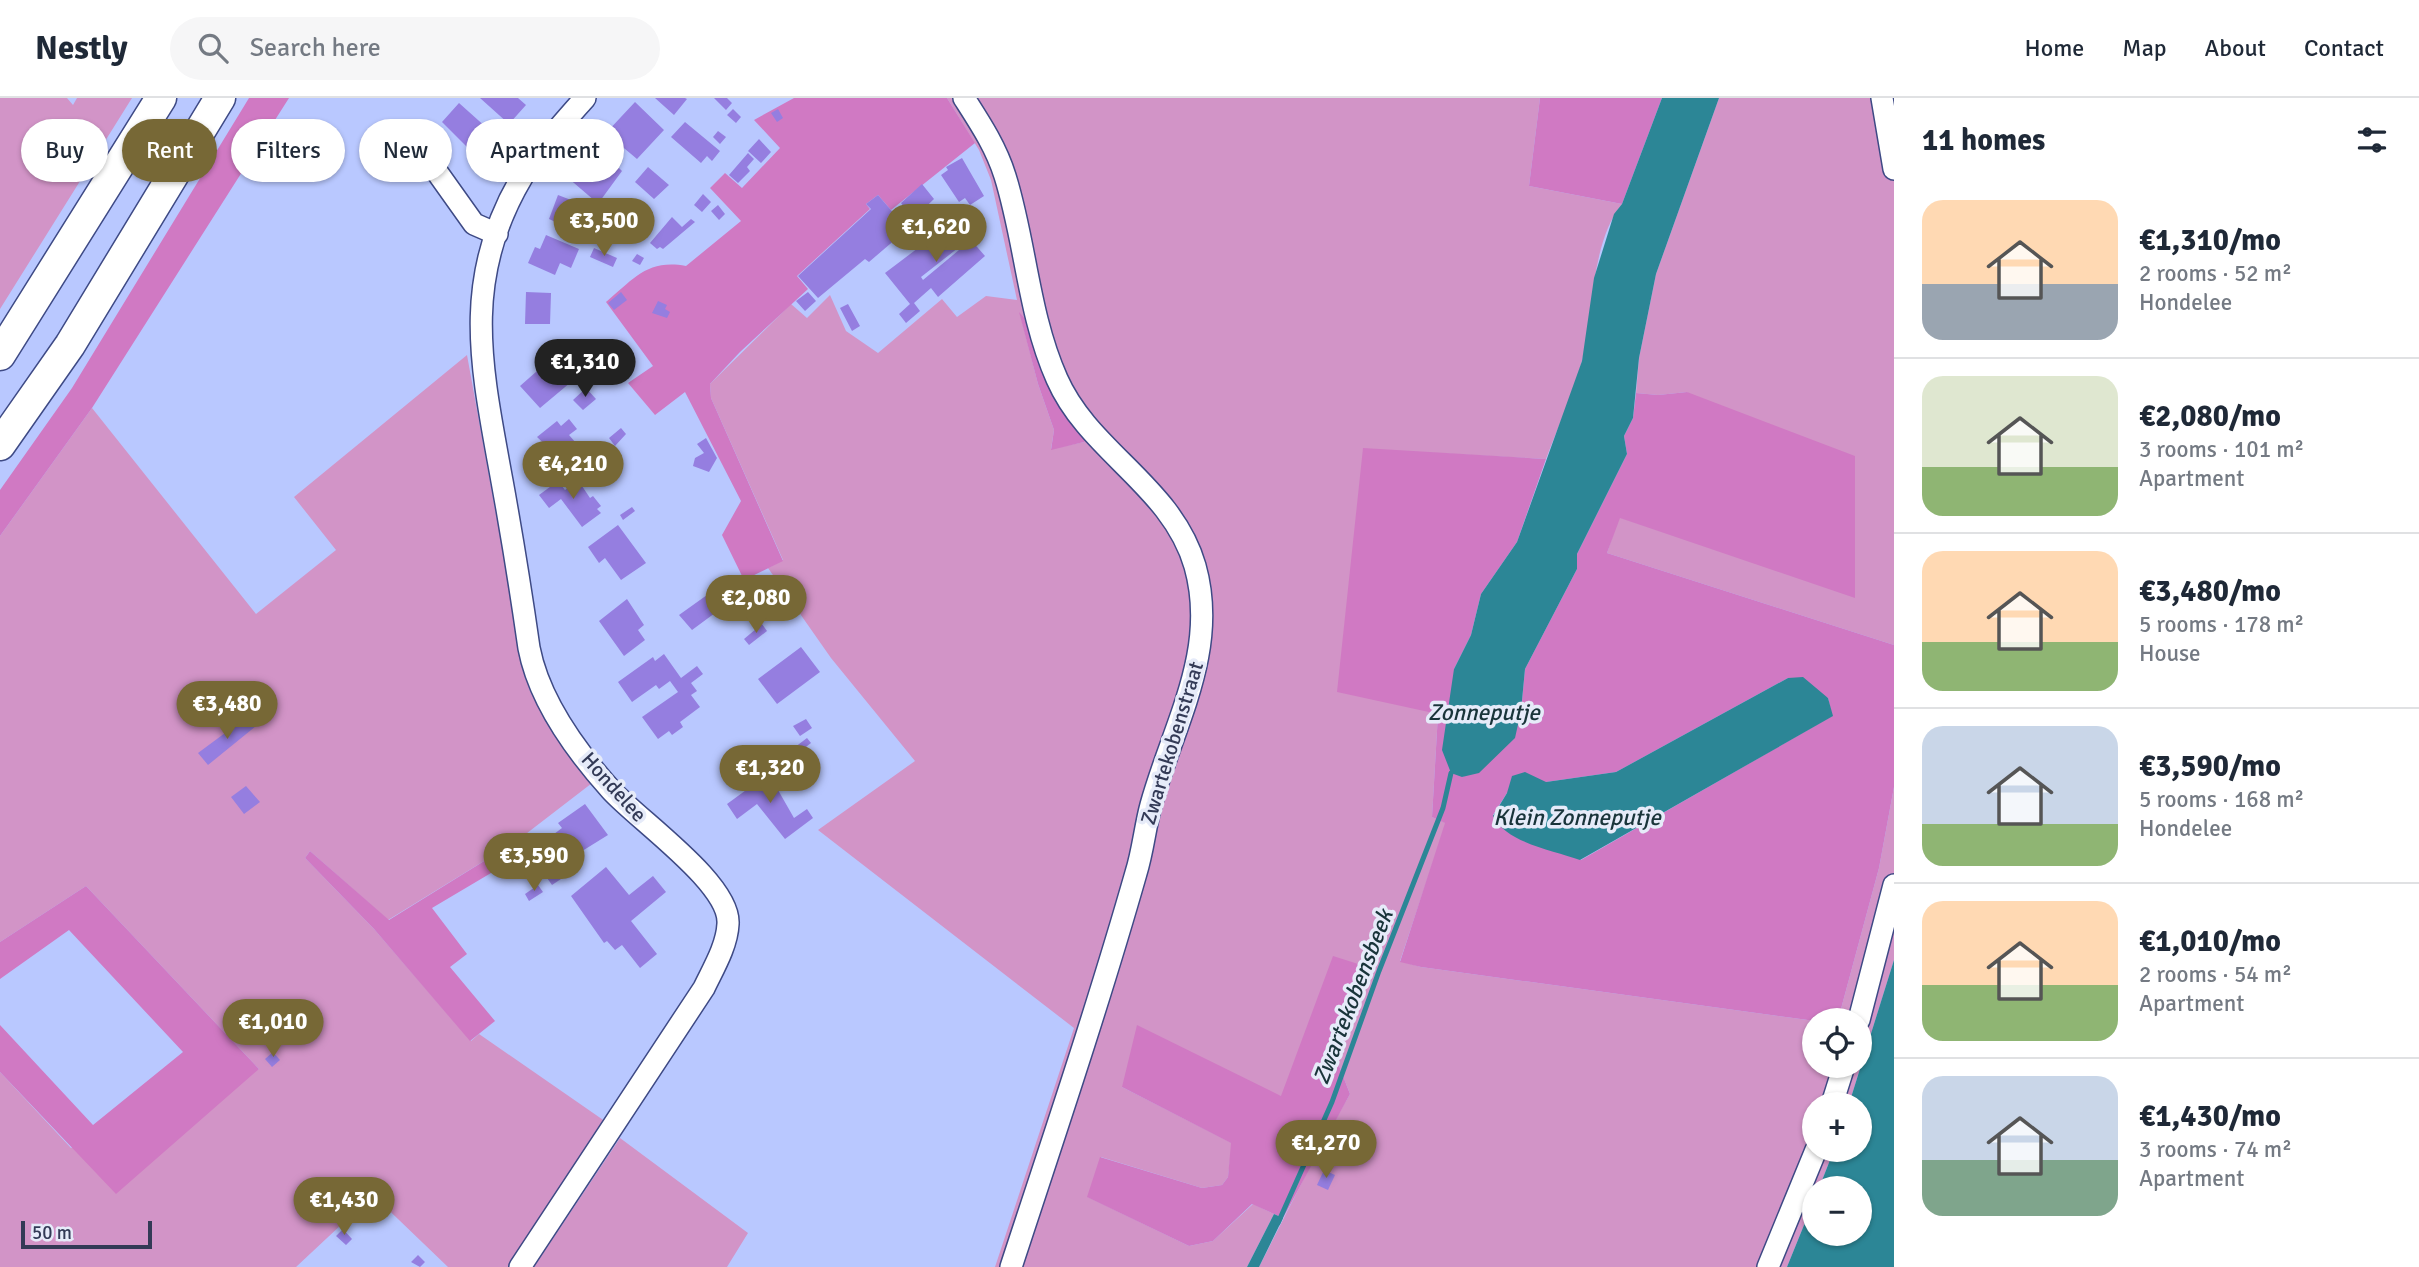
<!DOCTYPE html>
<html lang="en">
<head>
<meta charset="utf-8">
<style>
  :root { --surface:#fff; --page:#f6f6f7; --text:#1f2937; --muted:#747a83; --line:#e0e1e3; --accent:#776836 }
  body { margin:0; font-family:Signika,sans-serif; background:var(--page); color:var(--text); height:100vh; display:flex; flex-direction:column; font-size:26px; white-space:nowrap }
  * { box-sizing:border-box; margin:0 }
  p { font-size:23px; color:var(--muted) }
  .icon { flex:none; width:38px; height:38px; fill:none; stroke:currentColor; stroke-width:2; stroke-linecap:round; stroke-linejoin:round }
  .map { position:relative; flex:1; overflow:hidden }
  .drawer { display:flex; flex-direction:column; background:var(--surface); width:525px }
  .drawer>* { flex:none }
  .hud { position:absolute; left:21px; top:21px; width:665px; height:63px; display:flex; gap:14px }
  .tools { position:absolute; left:1802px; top:910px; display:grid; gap:14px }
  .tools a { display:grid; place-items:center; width:70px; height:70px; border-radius:50%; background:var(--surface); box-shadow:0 2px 5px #0004; font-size:35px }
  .scale { position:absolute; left:21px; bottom:18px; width:131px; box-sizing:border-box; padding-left:7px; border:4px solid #333a56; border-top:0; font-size:19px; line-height:24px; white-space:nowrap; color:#333a56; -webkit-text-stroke:5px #e6ebf9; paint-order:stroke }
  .price { position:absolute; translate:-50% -60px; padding:0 16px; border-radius:24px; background:var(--accent); color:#fff; font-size:23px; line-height:46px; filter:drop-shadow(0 2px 4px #0008) }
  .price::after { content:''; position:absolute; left:50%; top:42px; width:21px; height:16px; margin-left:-10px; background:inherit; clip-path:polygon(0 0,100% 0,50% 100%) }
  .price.current { background:#222; color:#fff }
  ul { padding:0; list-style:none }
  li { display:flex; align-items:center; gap:21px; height:175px; padding:0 28px }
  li+li { border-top:2px solid var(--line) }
  li span { display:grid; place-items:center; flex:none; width:196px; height:140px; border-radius:21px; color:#555 }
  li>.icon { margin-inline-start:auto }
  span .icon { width:84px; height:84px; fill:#fffc; stroke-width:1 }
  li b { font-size:30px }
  h2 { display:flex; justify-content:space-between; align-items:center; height:84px; padding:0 28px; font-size:30px }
  .tag { padding:0 24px; border-radius:32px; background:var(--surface); box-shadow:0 2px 5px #0004; font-size:24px; line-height:63px }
  .tag.current { background:var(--accent); color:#fff }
  header { display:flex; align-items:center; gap:42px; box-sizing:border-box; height:98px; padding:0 35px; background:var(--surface); border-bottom:2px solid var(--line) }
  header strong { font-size:33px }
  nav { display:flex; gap:38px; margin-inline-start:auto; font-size:24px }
  .search { width:490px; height:63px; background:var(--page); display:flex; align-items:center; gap:18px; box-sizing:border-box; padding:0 24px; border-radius:38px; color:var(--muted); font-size:26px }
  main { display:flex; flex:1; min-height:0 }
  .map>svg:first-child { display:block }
  .green { fill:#d294c7; fill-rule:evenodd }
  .forest { fill:#d079c3; fill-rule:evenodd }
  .water { fill:#2c8696 }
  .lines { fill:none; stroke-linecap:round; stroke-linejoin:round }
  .stream { stroke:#2c8696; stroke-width:5 }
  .building { fill:#957ee0 }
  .minor-casing { stroke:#3e4a85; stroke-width:24 }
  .highway-casing { stroke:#3e4a85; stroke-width:33 }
  .minor { stroke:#fff; stroke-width:21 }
  .highway { stroke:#fff; stroke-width:30 }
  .labels { text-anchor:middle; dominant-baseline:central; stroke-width:7; stroke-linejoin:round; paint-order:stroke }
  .street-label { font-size:21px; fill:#333a56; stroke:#e6ebf9 }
  .water-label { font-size:23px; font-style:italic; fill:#19343a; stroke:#e6ebf9 }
</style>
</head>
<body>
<header>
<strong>Nestly</strong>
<div class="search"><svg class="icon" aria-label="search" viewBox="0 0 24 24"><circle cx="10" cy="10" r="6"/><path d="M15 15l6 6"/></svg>Search here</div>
<nav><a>Home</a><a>Map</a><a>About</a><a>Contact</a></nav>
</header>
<main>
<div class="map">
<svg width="1894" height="1169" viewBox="0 0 1894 1169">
  <rect width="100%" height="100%" fill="#b9c8ff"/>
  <path class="green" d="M0 0H67L73 7 77 0H132L0 211Z
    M947 0H1540L1529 88 1622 106C1590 146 1594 216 1582 263 1573 296 1558 329 1546 361L1363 351 1438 616 1432 719 1446 725 1400 863 1421 869 1815 923V968H1860V922H1838L1879 770 1894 689V862L1849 1006H1815V1052H1834L1819 1090H1815V1100L1787 1169H1259L1319 1051 1350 996 1336 960 1374 871 1282 998 1122 989 1232 1045 1228 1079 1222 1087 1202 1090 1101 1059 1088 1099 1189 1148 1213 1143 1253 1106 1274 1116 1247 1169H995L1074 930 818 732 915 663 831 560 768 470 783 462 711 300 710 286 791 206 807 220 830 197 846 233 878 255 942 201 957 219 986 198 1017 202 991 82 979 52ZM1020 216 1084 344 1051 351 1054 332 1038 286Z
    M1719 0H1894V547L1607 455 1619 419 1855 499 1687 294 1658 297 1636 295 1639 260 1656 176Z
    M467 257 497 422 506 446 529 591 540 611 596 682 518 742 388 822 310 753 305 760 374 831 471 943 479 936 609 1026 511 1169H448L373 1097 296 1169H0V974L71 1050 259 971 86 788 0 844V438L92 310 256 516 336 452 294 399Z
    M620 1040 748 1135 727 1169H534Z"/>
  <path class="forest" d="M249 0H289L92 310 0 438V392L72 290Z
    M794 0H947L975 45 891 112 878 97 866 106 870 111 797 178 808 191 740 254 710 286 711 300 783 463 744 482 722 437 741 403 685 294 655 317 628 285 653 268 606 204C634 181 647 161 686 168L741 123 710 90 725 75 742 90 780 50 754 22Z
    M1540 0H1662L1622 106 1529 88Z
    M1019 214 1033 230 1087 333 1084 344 1051 352 1054 332 1038 286Z
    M1687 294 1855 358V500L1620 420 1607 455 1894 547V689L1879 770 1838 922 1815 923 1421 869 1400 864 1445 725 1432 719 1438 616 1337 594 1363 350 1546 361 1517 444 1481 496 1471 537 1454 571 1462 679 1470 675 1521 613 1525 571 1577 471V456L1627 356 1624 338 1633 320 1636 295 1658 297ZM1788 580 1828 600 1832 618 1581 762 1493 717 1507 695 1546 684 1616 674Z
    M518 742 525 755 432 810 467 856 450 869 495 923 470 943 374 831 305 760 310 753 389 822Z
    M86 788 259 971 116 1096 0 974V927L93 1027 183 954 69 832 0 881V844Z
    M1333 858 1374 871 1336 960 1350 996 1283 1120 1252 1106 1213 1143 1189 1148 1087 1099 1100 1059 1202 1090 1222 1087 1228 1079 1231 1045 1122 989 1137 927 1281 998Z"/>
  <path class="water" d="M1662 0H1719L1656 176 1639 260 1633 320 1624 338 1627 356 1577 456V471L1525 571 1521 613 1515 640 1479 675 1462 679 1451 675 1442 652 1454 571 1471 537 1481 496 1517 444 1582 263 1594 180 1614 116 1622 106Z
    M1803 579 1828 600 1833 618 1580 762C1553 752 1506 745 1493 718L1507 695 1512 678 1525 674 1546 684 1616 674 1788 580Z
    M1894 862V1169H1787L1815 1100V1136H1860V1090H1819L1834 1052H1860V1006H1849Z
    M1274 1116 1283 1120 1259 1169H1247Z"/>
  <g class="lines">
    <path class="stream" d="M1278 1125 1332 1004 1379 873 1443 710 1451 675"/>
  </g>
  <path class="building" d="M480 0H518L526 7 509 26Z
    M655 0H685L687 1 674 17Z
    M714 0H727L732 5 726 12Z
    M635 4 664 32 637 61 606 35Z
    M459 5 497 39 479 61 442 24Z
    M733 11 741 19 736 25 727 17Z
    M778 11 783 20 777 24 771 15Z
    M685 24 720 53 712 63 707 58 701 65 671 39Z
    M718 33 726 39 720 46 713 39Z
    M759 41 771 54 761 65 748 53Z
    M595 46 622 73 600 103H595L567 79Z
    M748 55 754 61 747 69 750 73 738 85 729 77Z
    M962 60 984 98 970 107 965 100 959 104 941 77 948 72 946 69Z
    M648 69 669 87 654 101 635 84Z
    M922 86 934 101 906 128 893 135 897 140 869 164 865 161 818 200 798 178 871 111 866 106 878 97 897 119 906 112 901 105Z
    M703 96 711 104 702 114 694 107Z
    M558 97 571 102 569 106 589 118 585 129 575 125 573 132 549 121Z
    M718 107 725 116 719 122 711 113Z
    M610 112 630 130 617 145 597 127Z
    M967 113 977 127 969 134 972 139 921 179 923 182 971 142 985 158 938 199 931 190 914 205 920 213 906 225 899 216 910 206 885 175Z
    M672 119 682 129 691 121 695 124 663 151 660 149 657 151 650 145Z
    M546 137 579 151 571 170 560 165 555 177 528 165 535 149 540 151Z
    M594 150 617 160 613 169 590 159Z
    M637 156 644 160 640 167 632 163Z
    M526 194 551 195 550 226H525Z
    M621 194 627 202 614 212 608 205Z
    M808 194 816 203 805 213 796 203Z
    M658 203 667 207 665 211 670 214 667 220 652 215Z
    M848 206 860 228 852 233 840 210Z
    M562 251 583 274 540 310 520 288Z
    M586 290 596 301 583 312 573 302Z
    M569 321 577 331 569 337 576 345 559 360 537 339 557 323 561 328Z
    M621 330 626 336 615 348 609 340Z
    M706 340 717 360 709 374 693 368 695 360 704 355 697 346Z
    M578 382 590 400 593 398 601 408 597 411 601 415 582 429 561 401 549 410 539 397 558 383 565 392Z
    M632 409 635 413 623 422 620 417Z
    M618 427 646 465 621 482 605 460 599 465 588 449Z
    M707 497 715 515 692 532 679 517Z
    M627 501 644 527 638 532 645 542 624 558 599 523Z
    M762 526 767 533 749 547 744 541Z
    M801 549 820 574 777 606 758 581Z
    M664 556 681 580 697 568 703 576 691 585 697 593 691 597 700 609 680 624 683 629 672 637 669 633 658 641 642 619 678 594 670 583 659 591 656 587 632 604 618 584 653 559 655 563Z
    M248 618 256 628 208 667 198 655Z
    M806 621 812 630 800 638 793 628Z
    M807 640 811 645 785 665 782 659Z
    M775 671 786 686 778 692 794 720 807 711 813 720 785 741 757 706 737 721 727 706Z
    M246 688 260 704 244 716 231 699Z
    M585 706 608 737 558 768 542 745 562 730 558 725Z
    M556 769 564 779 552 787 545 777Z
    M606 769 629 797 653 778 666 794 631 823 657 856 640 870 622 847 615 852 607 843 604 845 571 798Z
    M538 787 543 794 529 803 525 796Z
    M273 954 280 962 272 969 265 961Z
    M1324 1072 1335 1077 1328 1092 1317 1087Z
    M343 1131 352 1141 346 1147 336 1138Z
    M418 1157 425 1164 420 1169 411 1164Z"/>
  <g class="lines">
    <g class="minor-casing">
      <path id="minor" d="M964 0C980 25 996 49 1005 78 1026 145 1028 216 1057 281 1089 354 1172 388 1195 468 1219 553 1173 627 1151 707 1145 729 1143 753 1136 775 1098 908 1054 1038 1011 1169
        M1882 0 1894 71
        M437 74 474 126 497 136
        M1859 922 1894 787
        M1832 1006 1844 968
        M520 1169 704 890C713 871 727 848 728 826 731 786 638 722 611 692 576 653 539 602 529 550 521 494 512 438 502 383 482 272 460 183 522 79 540 50 563 25 585 0
        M1768 1169 1816 1052"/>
    </g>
    <g class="highway-casing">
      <path id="highway" d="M0 257 161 0
        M0 347 70 247 220 0"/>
    </g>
    <use href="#minor" class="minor"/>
    <use href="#highway" class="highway"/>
  </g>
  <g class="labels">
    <g class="street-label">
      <text transform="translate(1172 645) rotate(-73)">Zwartekobenstraat</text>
      <text transform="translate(614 689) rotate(48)">Hondelee</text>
    </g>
    <g class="water-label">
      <text x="1484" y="614">Zonneputje</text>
      <text x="1577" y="719">Klein Zonneputje</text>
      <text transform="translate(1353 899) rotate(-69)">Zwartekobensbeek</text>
    </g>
  </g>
</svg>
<div class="tools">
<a><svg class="icon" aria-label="locate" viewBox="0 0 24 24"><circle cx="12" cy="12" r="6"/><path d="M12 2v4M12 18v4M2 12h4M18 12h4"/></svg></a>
<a>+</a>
<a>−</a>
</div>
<div class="scale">50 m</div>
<b class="price" style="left:604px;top:160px">€3,500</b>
<b class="price" style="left:936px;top:166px">€1,620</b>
<b class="price current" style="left:585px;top:301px">€1,310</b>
<b class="price" style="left:573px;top:403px">€4,210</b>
<b class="price" style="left:756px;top:537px">€2,080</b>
<b class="price" style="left:227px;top:643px">€3,480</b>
<b class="price" style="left:770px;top:707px">€1,320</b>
<b class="price" style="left:534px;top:795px">€3,590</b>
<b class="price" style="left:273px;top:961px">€1,010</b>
<b class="price" style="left:1326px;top:1082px">€1,270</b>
<b class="price" style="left:344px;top:1139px">€1,430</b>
<div class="hud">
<a class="tag">Buy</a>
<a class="tag current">Rent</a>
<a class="tag">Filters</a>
<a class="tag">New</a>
<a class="tag">Apartment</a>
</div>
</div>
<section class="drawer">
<h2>11 homes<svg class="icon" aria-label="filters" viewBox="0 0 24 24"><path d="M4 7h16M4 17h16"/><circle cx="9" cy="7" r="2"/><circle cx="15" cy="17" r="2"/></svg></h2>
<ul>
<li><span style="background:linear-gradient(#ffd9b3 60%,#9aa5b1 0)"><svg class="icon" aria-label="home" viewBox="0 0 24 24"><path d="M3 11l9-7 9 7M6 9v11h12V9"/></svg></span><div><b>€1,310/mo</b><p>2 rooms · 52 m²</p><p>Hondelee</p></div></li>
<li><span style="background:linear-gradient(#dfe7d0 65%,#8fb573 0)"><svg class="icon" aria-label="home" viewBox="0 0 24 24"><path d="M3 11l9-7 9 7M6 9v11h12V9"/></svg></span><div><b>€2,080/mo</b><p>3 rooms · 101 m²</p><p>Apartment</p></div></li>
<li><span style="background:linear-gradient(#ffd9b3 65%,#8fb573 0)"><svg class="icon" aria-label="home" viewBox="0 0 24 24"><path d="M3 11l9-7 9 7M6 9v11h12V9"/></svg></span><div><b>€3,480/mo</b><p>5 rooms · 178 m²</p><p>House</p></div></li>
<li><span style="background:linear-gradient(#c9d6e8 70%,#8fb573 0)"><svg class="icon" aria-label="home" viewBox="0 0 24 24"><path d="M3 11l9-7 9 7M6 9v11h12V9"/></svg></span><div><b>€3,590/mo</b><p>5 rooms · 168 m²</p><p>Hondelee</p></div></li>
<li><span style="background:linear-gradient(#ffd9b3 60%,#8fb573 0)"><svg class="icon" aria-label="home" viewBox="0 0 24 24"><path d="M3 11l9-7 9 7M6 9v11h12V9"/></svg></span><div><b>€1,010/mo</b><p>2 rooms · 54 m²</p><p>Apartment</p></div></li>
<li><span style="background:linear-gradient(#c9d6e8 60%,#7fa58c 0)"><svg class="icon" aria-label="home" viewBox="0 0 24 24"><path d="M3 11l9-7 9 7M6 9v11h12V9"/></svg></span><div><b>€1,430/mo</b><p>3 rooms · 74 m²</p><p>Apartment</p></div></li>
</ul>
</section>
</main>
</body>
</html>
